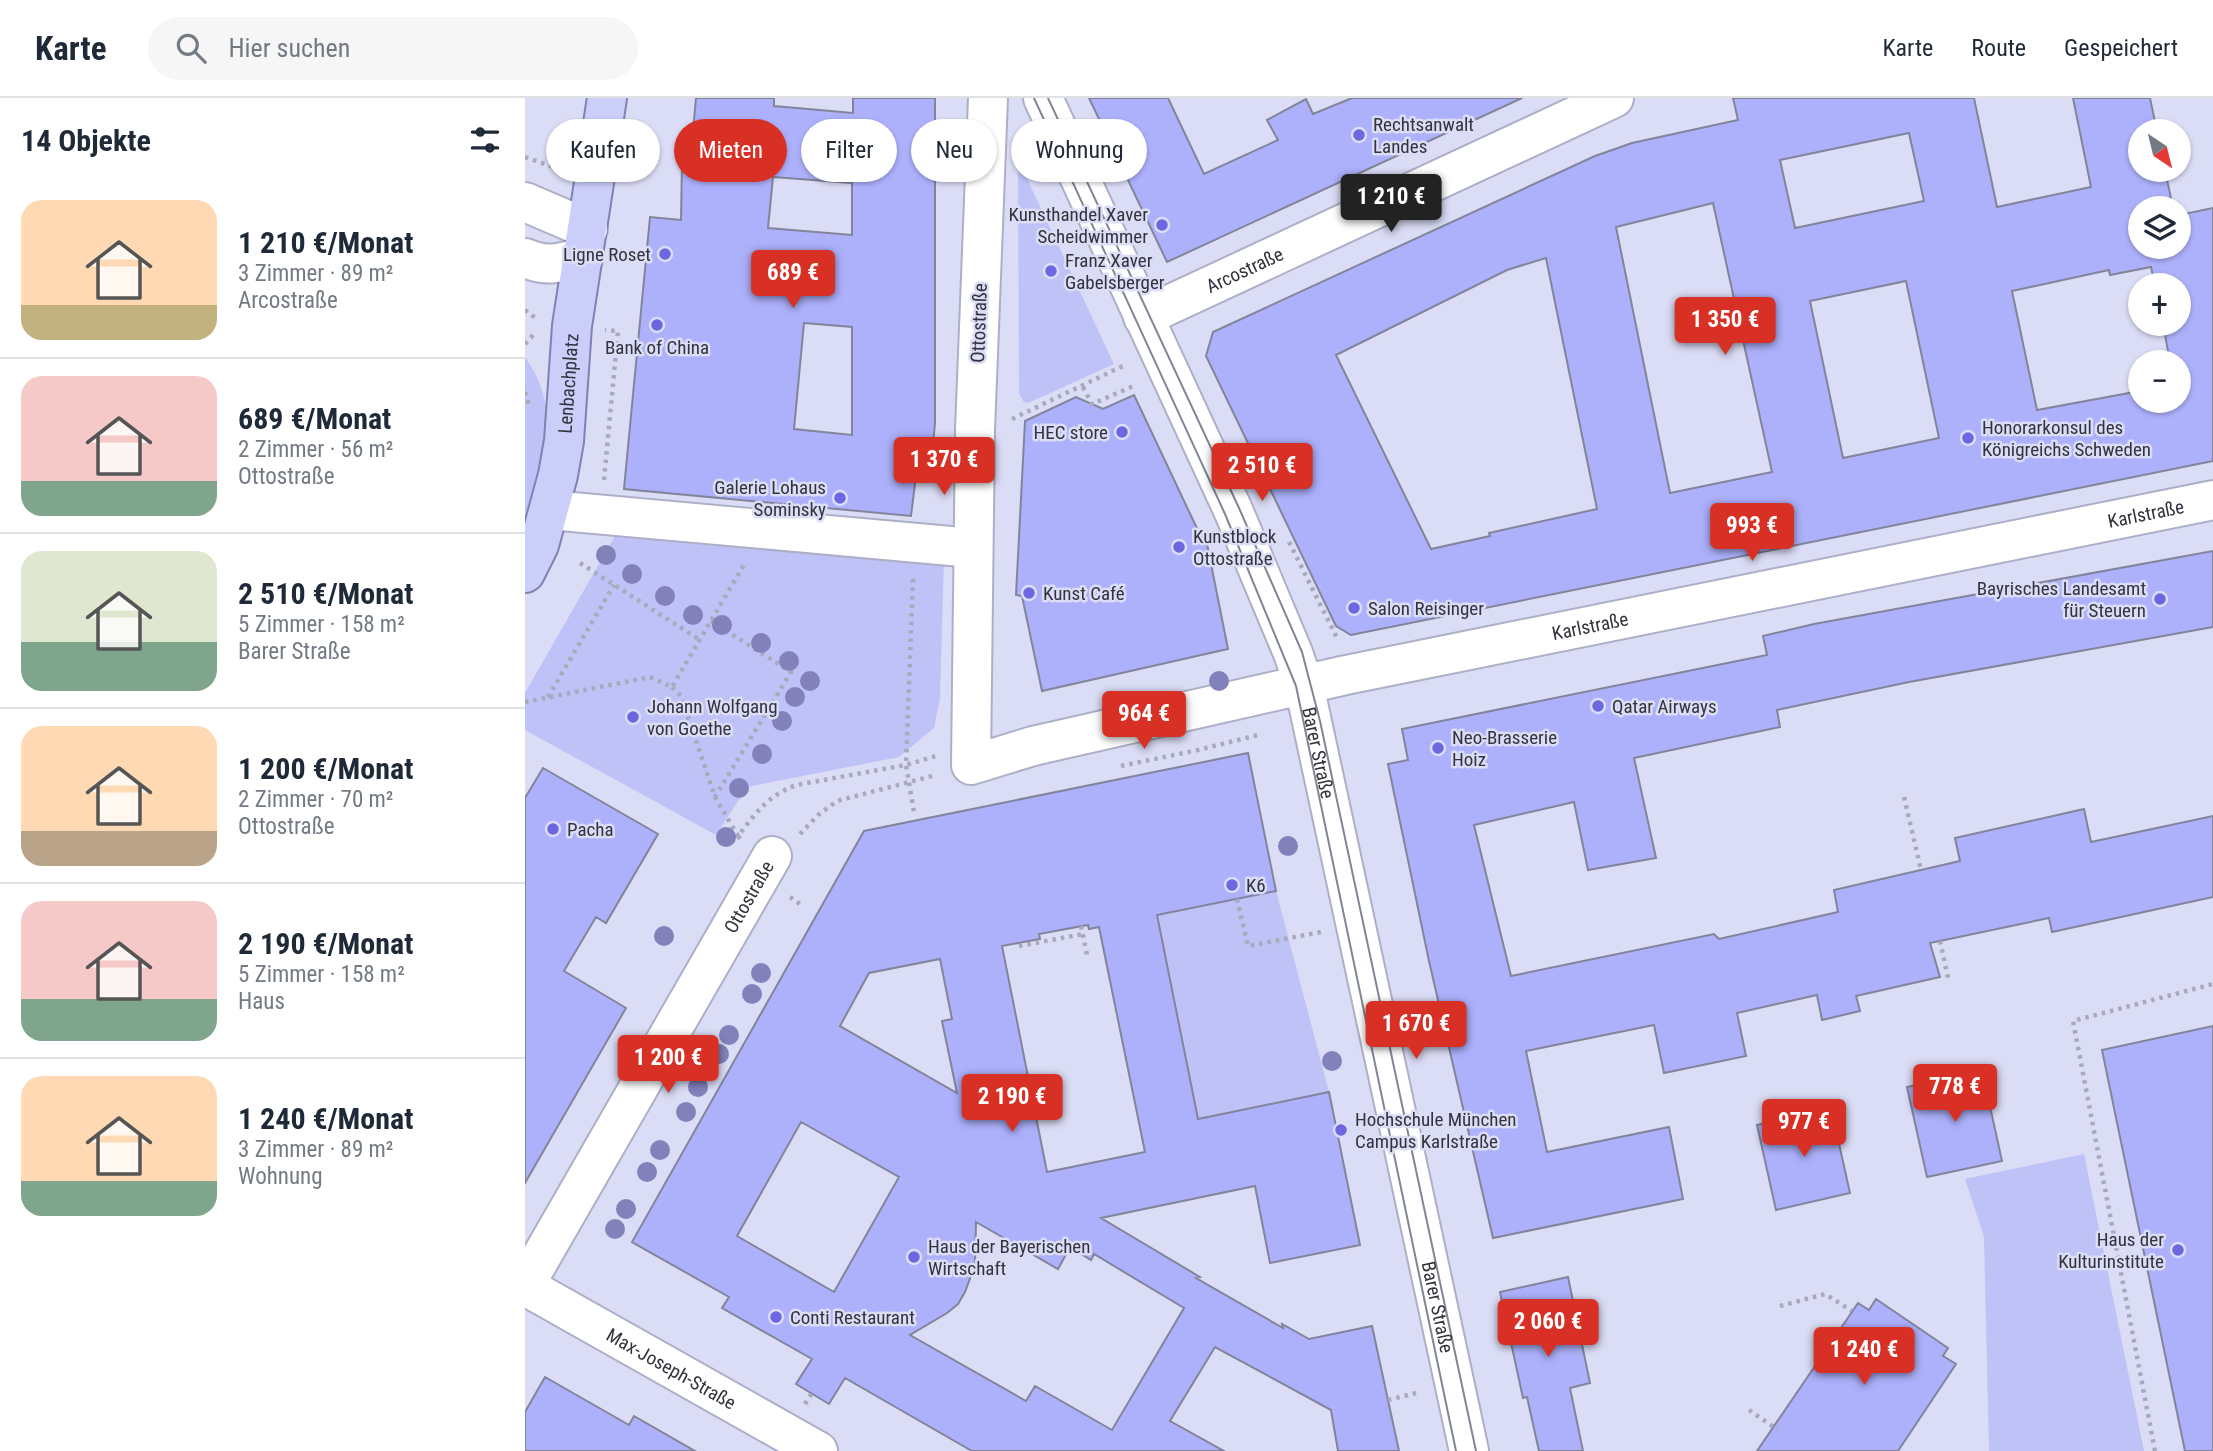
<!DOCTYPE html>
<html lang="de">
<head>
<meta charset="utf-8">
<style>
  :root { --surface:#fff; --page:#f6f6f7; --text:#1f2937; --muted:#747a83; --line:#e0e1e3; --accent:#d93025 }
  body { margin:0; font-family:"Roboto Condensed",sans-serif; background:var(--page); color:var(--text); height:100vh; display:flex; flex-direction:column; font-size:26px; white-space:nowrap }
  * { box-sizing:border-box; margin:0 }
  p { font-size:23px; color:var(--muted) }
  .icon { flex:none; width:38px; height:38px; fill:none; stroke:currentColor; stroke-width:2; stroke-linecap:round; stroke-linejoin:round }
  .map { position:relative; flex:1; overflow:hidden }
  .sheet { display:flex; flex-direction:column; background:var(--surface); width:525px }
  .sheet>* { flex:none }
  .top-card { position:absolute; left:21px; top:21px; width:665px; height:63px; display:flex; gap:14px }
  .needle { width:46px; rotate:145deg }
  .fabs { position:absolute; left:1603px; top:21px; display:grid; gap:14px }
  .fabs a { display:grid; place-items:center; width:63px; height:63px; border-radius:50%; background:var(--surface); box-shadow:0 2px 5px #0004; font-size:35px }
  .price { position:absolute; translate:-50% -60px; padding:0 16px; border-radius:7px; background:var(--accent); color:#fff; font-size:23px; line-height:46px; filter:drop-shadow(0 2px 4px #0008) }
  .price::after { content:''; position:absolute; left:50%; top:42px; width:21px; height:16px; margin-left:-10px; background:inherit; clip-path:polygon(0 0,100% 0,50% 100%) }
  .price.on { background:#222; color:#fff }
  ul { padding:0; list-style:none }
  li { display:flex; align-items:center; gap:21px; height:175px; padding:0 21px }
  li+li { border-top:2px solid var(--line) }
  li span { display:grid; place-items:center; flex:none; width:196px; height:140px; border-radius:21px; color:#555 }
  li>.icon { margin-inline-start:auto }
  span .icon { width:84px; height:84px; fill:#fffc; stroke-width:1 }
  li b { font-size:30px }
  h2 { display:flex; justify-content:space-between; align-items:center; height:84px; padding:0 21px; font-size:30px }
  .pill { padding:0 24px; border-radius:32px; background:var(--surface); box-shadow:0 2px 5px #0004; font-size:24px; line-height:63px }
  .pill.on { background:var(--accent); color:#fff }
  header { display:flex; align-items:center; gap:42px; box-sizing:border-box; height:98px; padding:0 35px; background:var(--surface); border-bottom:2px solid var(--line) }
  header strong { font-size:33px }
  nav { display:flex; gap:38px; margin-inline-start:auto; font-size:24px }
  .search { width:490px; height:63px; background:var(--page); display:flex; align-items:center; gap:18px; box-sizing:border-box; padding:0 24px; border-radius:38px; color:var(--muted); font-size:26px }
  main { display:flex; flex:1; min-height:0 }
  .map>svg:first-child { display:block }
  .green { fill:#bec2f6 }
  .building { fill:#adb1fc; stroke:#82849a; stroke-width:2; fill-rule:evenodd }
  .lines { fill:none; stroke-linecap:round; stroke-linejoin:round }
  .minor-casing { stroke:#adafc7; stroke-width:42 }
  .major-casing { stroke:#7f82b4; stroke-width:42 }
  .path { stroke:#a7a9bd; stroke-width:4.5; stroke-dasharray:3.5 5; stroke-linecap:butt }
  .minor { stroke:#fff; stroke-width:38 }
  .major { stroke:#cbcef9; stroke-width:38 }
  .tram { stroke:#838595; stroke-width:2 }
  .tree { fill:#8381ba }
  .poi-dot { fill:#6c66e0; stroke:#dbddf6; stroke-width:2.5 }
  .labels { text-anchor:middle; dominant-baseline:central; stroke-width:5; stroke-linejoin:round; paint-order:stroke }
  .poi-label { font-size:19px; fill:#32333c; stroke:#dbddf6; text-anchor:start }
  .street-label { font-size:19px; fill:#32333c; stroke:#dbddf6 }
</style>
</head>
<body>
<header>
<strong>Karte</strong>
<div class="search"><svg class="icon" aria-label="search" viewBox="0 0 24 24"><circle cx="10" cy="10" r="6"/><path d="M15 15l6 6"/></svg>Hier suchen</div>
<nav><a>Karte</a><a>Route</a><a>Gespeichert</a></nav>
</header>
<main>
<section class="sheet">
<h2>14 Objekte<svg class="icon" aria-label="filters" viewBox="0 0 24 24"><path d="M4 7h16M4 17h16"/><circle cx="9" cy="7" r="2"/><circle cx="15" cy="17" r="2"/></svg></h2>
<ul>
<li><span style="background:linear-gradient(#ffd9b3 75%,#c2b280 0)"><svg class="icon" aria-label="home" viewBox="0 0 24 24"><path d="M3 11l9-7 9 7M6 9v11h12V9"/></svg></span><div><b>1 210 €/Monat</b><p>3 Zimmer · 89 m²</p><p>Arcostraße</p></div></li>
<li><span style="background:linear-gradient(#f6c9c9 75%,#7fa58c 0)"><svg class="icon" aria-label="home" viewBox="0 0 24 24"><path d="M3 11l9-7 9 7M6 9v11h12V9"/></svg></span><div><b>689 €/Monat</b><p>2 Zimmer · 56 m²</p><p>Ottostraße</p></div></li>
<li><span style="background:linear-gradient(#dfe7d0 65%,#7fa58c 0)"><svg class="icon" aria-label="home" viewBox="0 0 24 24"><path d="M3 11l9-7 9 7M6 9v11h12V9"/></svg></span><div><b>2 510 €/Monat</b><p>5 Zimmer · 158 m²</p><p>Barer Straße</p></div></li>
<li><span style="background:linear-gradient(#ffd9b3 75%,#b9a48a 0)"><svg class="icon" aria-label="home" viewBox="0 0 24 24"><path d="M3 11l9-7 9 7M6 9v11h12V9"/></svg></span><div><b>1 200 €/Monat</b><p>2 Zimmer · 70 m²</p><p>Ottostraße</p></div></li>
<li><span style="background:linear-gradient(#f6c9c9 70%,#7fa58c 0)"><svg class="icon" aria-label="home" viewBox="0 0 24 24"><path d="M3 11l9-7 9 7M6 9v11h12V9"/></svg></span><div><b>2 190 €/Monat</b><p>5 Zimmer · 158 m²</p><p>Haus</p></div></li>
<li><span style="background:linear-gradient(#ffd9b3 75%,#7fa58c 0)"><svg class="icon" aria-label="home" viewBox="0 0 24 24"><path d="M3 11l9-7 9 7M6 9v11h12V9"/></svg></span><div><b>1 240 €/Monat</b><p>3 Zimmer · 89 m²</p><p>Wohnung</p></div></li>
</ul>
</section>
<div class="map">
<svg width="1688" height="1353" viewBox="0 0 1688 1353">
  <rect width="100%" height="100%" fill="#dbddf6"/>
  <path class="green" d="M493 72H498L589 266 503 305 499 304 494 296Z
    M0 259C42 317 15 379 0 442Z
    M94 431 419 460 415 600 409 630 374 659 222 689 191 737 0 632V595Z
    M751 793 804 994 715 1013 678 1048 629 818Z
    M1559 1056 1619 1353H1464L1459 1139 1440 1081Z"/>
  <path class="building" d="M171 0H249V8L328 15V0H410V325L405 378H391L386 418 99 391 125 119 156 122 157 65 165 66ZM248 79 327 85V137L243 130ZM279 225 327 229V337L269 331Z
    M564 0H643L679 76 753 42 742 22 781 1 788 16 827 0H997L642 164Z
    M1208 0H1449L1472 109 1566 89 1548 0H1625L1632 33H1615V72H1640L1648 110H1615V149H1654V117L1688 110V363L826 537 811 528 681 258 688 234 1070 58 1107 45 1213 22ZM1384 35 1399 103 1270 130 1255 62ZM1188 105 1247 374 1145 395 1091 129ZM1021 160 1072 411 964 435 965 438 906 451 811 257 982 172ZM1626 169 1630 187H1654V226H1638L1645 264H1654V303H1615V293L1512 312 1487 193 1584 172 1585 177ZM1381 183 1414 340 1318 360 1285 203Z
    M609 297 677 441H681L703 551 517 593 497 498 491 497 500 323 551 299 578 311Z
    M1688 453V529L1384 584 1252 612 1255 629 1109 660 1131 760 1063 772 1049 704 949 727 986 878 1189 836 1194 841 1313 814 1309 792 1435 763 1430 740 1559 711 1566 744 1688 718V799L1527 834 1524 820 1405 845 1415 879 1331 898 1335 913 1297 922 1292 897 1212 915 1221 958 1139 975 1129 927 1001 953 1022 1054 1144 1029 1158 1101 968 1140 904 863 863 666 883 662 877 631 1242 557 1238 538 1289 526Z
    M723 655 751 793 632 817 673 1021 804 994 835 1147 745 1165 730 1088 576 1120 675 1179 671 1180 758 1230 757 1226 784 1241 847 1228 874 1353H813L806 1312 690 1249 645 1323 699 1353H447L320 1280 304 1306 271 1286 287 1261 197 1210 204 1199 107 1144 339 733ZM563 827 564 831 574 829 620 1054 522 1074 477 848 515 841 514 836ZM415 861 427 921 417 923 432 995 315 928 344 875ZM276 1024 374 1079 309 1194 212 1138ZM451 1124 533 1171 545 1149 566 1162 569 1156 659 1210 587 1332 510 1288 501 1303 385 1237 422 1215 433 1206 440 1194 450 1167Z
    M18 670 133 736 81 825 71 819 39 873 101 910 0 1085V700Z
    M1688 928V1353H1660L1577 952Z
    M1457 972 1477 1063 1402 1079 1382 989Z
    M1306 1010 1325 1095 1251 1112 1232 1027Z
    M1043 1179 1065 1285 1045 1290 1058 1353H1014L1002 1299 998 1300 975 1194Z
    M1351 1201 1423 1250 1418 1258 1431 1266 1373 1353H1232L1333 1205 1344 1212Z
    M20 1279 104 1327 109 1318 170 1353H0V1314Z"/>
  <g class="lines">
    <g class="minor-casing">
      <g id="minor">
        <path id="s1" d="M463 0 450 332 446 667 508 648 821 577 1688 402"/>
        <path id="s2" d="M518 0 708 412 768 555 779 587 944 1353"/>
        <path d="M0 104 63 131"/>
        <path d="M0 160C24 170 35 165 59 158"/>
        <path id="s3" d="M618 219 1089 0"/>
        <path d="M25 412 448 450"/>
        <path id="s4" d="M0 1187 247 758"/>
        <path id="s5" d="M0 1188 293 1353"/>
      </g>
    </g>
    <g class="major-casing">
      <g id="major">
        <path id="s6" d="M0 475 14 447 33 377 39 343 47 228 82 0"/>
      </g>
    </g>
    <path class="path" d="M0 59 34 71
      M0 212 13 222
      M0 246 9 236
      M558 289 567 306 611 287
      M0 294 4 307
      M487 321 602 266
      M79 382 93 233 80 232
      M764 444 813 542
      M55 465 175 542
      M388 481 381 667 389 714
      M186 523 266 574 190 699
      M147 589 156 598 190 699 213 738
      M23 599 89 487
      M0 604 125 579 147 589 220 465
      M596 668 673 652 737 636
      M1379 699 1396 772
      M275 736 293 717 312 703 411 677
      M215 741 213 738C232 714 241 699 271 687L381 667 411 658
      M265 799 275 806
      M712 801 723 848 796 834
      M556 828 562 857
      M1415 843 1424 884
      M494 848 558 836
      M1255 1208 1300 1196 1327 1213
      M863 1302 891 1295
      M280 1306 287 1295
      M1224 1312 1253 1332
      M1630 1353 1548 923 1688 886"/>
    <use href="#minor" class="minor"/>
    <use href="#major" class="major"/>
    <path class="tram" d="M509 0 700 416 771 588 931 1353
      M523 0 714 410 777 554 795 623 951 1353"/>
  </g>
  <g class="tree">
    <circle cx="81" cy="457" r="10"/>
    <circle cx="107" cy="476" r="10"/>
    <circle cx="140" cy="498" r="10"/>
    <circle cx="168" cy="517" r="10"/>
    <circle cx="197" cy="527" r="10"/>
    <circle cx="236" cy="545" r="10"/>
    <circle cx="264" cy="563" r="10"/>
    <circle cx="285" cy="583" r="10"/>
    <circle cx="694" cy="583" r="10"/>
    <circle cx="270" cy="599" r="10"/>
    <circle cx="257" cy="623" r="10"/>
    <circle cx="237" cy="656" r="10"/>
    <circle cx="214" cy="690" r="10"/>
    <circle cx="201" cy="739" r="10"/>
    <circle cx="763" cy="748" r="10"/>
    <circle cx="139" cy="838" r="10"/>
    <circle cx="236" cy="875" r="10"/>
    <circle cx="227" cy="896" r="10"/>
    <circle cx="204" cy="937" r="10"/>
    <circle cx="194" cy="956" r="10"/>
    <circle cx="807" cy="963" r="10"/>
    <circle cx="173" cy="989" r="10"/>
    <circle cx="161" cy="1014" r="10"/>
    <circle cx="135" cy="1052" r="10"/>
    <circle cx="122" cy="1074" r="10"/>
    <circle cx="101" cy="1111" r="10"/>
    <circle cx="90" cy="1131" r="10"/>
  </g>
  <g class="poi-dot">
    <circle cx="834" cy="37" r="7"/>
    <circle cx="637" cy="127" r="7"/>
    <circle cx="140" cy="156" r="7"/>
    <circle cx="526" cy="173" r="7"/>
    <circle cx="132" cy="227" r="7"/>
    <circle cx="597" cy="334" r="7"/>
    <circle cx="1443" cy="340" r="7"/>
    <circle cx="315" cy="400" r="7"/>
    <circle cx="654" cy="449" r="7"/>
    <circle cx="504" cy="495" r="7"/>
    <circle cx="1635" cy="501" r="7"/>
    <circle cx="829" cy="510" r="7"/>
    <circle cx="1073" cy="608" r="7"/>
    <circle cx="108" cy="619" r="7"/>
    <circle cx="913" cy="650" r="7"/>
    <circle cx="28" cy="731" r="7"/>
    <circle cx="707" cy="787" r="7"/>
    <circle cx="816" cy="1032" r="7"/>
    <circle cx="1653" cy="1152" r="7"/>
    <circle cx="389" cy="1159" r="7"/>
    <circle cx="251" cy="1219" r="7"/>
  </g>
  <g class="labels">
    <g class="poi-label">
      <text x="848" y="26">Rechtsanwalt<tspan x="848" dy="22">Landes</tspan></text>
      <text x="623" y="116" text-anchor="end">Kunsthandel Xaver<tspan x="623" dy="22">Scheidwimmer</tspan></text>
      <text x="126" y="156" text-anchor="end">Ligne Roset</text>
      <text x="540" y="162">Franz Xaver<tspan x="540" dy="22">Gabelsberger</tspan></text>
      <text x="132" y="249" text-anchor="middle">Bank of China</text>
      <text x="1457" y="329">Honorarkonsul des<tspan x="1457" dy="22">Königreichs Schweden</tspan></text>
      <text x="583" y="334" text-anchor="end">HEC store</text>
      <text x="301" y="389" text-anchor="end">Galerie Lohaus<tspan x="301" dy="22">Sominsky</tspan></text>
      <text x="668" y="438">Kunstblock<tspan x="668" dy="22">Ottostraße</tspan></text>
      <text x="1621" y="490" text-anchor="end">Bayrisches Landesamt<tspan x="1621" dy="22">für Steuern</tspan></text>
      <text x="518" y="495">Kunst Café</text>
      <text x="843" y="510">Salon Reisinger</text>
      <text x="122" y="608">Johann Wolfgang<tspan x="122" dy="22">von Goethe</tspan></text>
      <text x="1087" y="608">Qatar Airways</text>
      <text x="927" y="639">Neo-Brasserie<tspan x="927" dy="22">Hoiz</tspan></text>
      <text x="42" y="731">Pacha</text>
      <text x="721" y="787">K6</text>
      <text x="830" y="1021">Hochschule München<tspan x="830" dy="22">Campus Karlstraße</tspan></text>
      <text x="1639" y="1141" text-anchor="end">Haus der<tspan x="1639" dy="22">Kulturinstitute</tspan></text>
      <text x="403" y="1148">Haus der Bayerischen<tspan x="403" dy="22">Wirtschaft</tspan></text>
      <text x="265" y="1219">Conti Restaurant</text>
    </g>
    <g class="street-label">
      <text stroke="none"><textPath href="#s3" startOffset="112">Arcostraße</textPath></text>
      <text transform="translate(454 225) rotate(-88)">Ottostraße</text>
      <text stroke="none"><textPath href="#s6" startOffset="196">Lenbachplatz</textPath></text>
      <text stroke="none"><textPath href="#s1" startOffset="1869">Karlstraße</textPath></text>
      <text stroke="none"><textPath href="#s1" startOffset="1302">Karlstraße</textPath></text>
      <text stroke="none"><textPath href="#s2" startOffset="712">Barer Straße</textPath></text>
      <text stroke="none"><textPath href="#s4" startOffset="448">Ottostraße</textPath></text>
      <text stroke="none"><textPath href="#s2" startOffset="1279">Barer Straße</textPath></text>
      <text stroke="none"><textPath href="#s5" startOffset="168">Max-Joseph-Straße</textPath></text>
    </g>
  </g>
</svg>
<div class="fabs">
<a><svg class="needle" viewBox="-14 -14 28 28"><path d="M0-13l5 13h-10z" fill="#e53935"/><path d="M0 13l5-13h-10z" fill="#747a83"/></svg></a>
<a><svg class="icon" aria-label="layers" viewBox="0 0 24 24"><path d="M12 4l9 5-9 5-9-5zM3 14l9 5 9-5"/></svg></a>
<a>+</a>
<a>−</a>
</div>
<b class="price on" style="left:866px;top:136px">1 210 €</b>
<b class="price" style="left:268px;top:212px">689 €</b>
<b class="price" style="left:1200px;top:259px">1 350 €</b>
<b class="price" style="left:419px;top:399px">1 370 €</b>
<b class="price" style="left:737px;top:405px">2 510 €</b>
<b class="price" style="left:1227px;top:465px">993 €</b>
<b class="price" style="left:619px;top:653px">964 €</b>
<b class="price" style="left:891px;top:963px">1 670 €</b>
<b class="price" style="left:143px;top:997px">1 200 €</b>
<b class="price" style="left:1430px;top:1026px">778 €</b>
<b class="price" style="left:487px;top:1036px">2 190 €</b>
<b class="price" style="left:1279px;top:1061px">977 €</b>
<b class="price" style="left:1023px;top:1261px">2 060 €</b>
<b class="price" style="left:1339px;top:1289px">1 240 €</b>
<div class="top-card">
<a class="pill">Kaufen</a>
<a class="pill on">Mieten</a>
<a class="pill">Filter</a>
<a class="pill">Neu</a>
<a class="pill">Wohnung</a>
</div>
</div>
</main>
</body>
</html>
